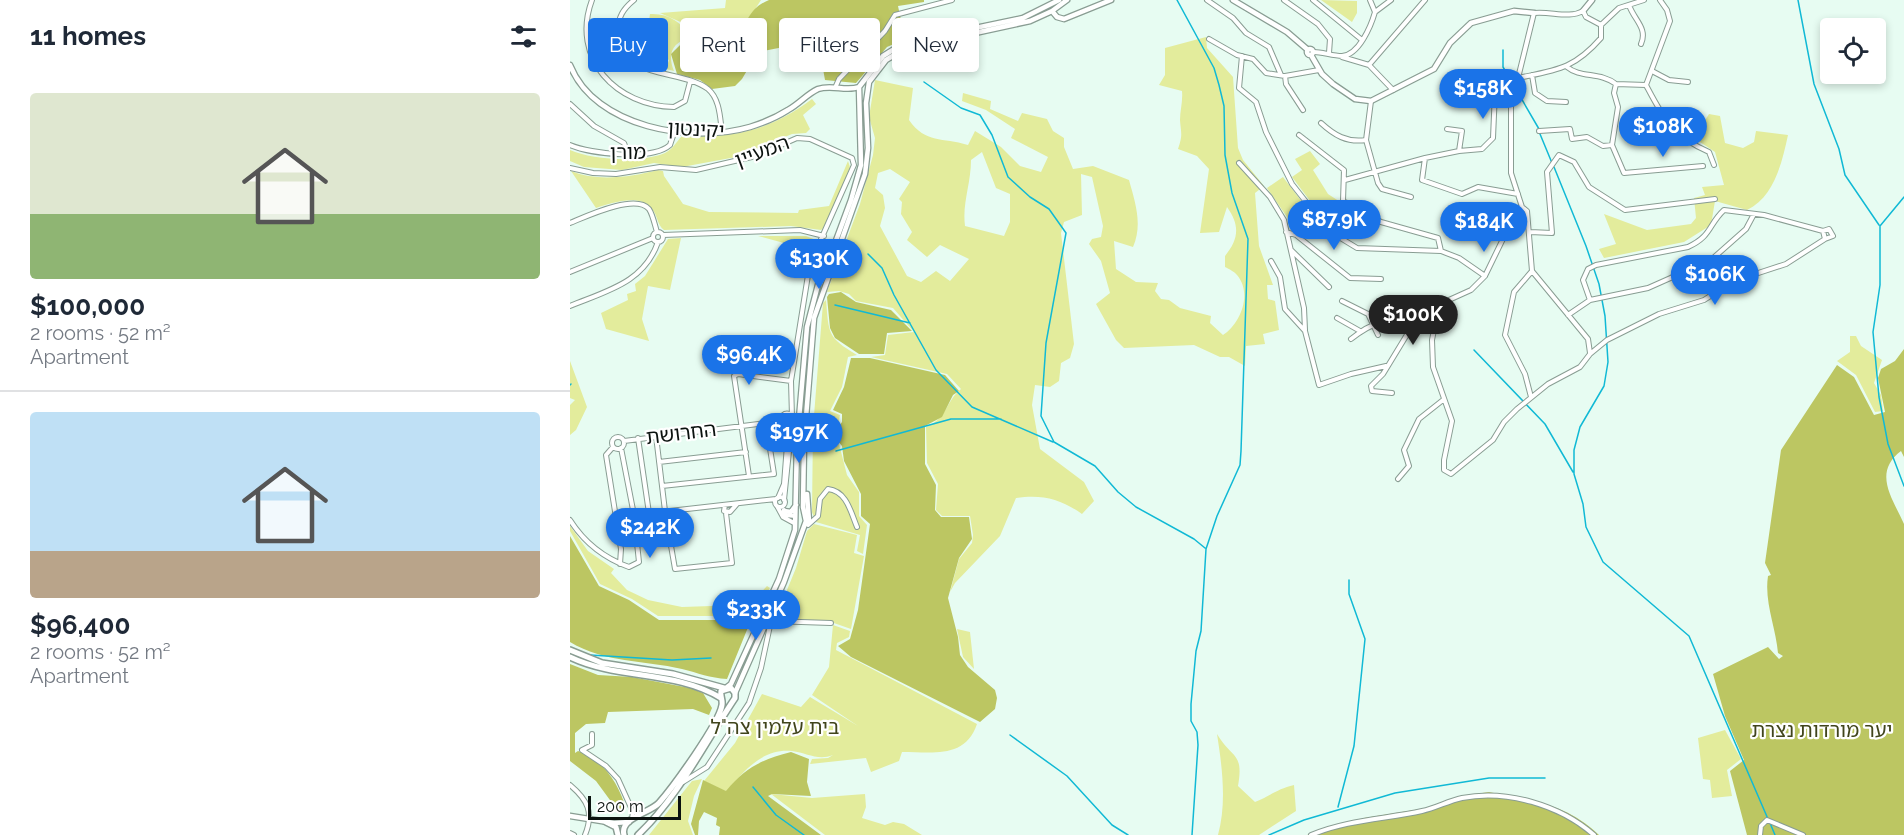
<!DOCTYPE html>
<html lang="en">
<head>
<meta charset="utf-8">
<style>
  :root { --surface:#fff; --page:#f2f2f3; --text:#1f2937; --muted:#747a83; --line:#e0e1e3; --accent:#1a73e8 }
  body { margin:0; font-family:Raleway,"Noto Sans Hebrew",sans-serif; background:var(--page); color:var(--text); height:100vh; display:flex; flex-direction:column; font-size:22px; white-space:nowrap }
  * { box-sizing:border-box; margin:0 }
  p { font-size:20px; color:var(--muted) }
  .icon { flex:none; width:33px; height:33px; fill:none; stroke:currentColor; stroke-width:2; stroke-linecap:round; stroke-linejoin:round }
  .map { position:relative; flex:1; overflow:hidden }
  .sheet { display:flex; flex-direction:column; background:var(--surface); width:570px }
  .sheet>* { flex:none }
  .top-card { position:absolute; left:18px; top:18px; width:570px; height:54px; display:flex; gap:12px }
  .buttons { position:absolute; left:1250px; top:18px; display:grid; gap:12px }
  .buttons a { display:grid; place-items:center; width:66px; height:66px; border-radius:6px; background:var(--surface); box-shadow:0 3px 9px #0003; font-size:30px }
  .scale { position:absolute; left:18px; bottom:15px; width:93px; box-sizing:border-box; padding-left:6px; border:3px solid #0b120f; border-top:0; font-size:16px; line-height:21px; white-space:nowrap; color:#0b120f; -webkit-text-stroke:4px #fff; paint-order:stroke }
  .price { position:absolute; translate:-50% -51px; padding:0 14px; border-radius:21px; background:var(--accent); color:#fff; font-size:20px; line-height:39px; filter:drop-shadow(0 2px 3px #0008) }
  .price::after { content:''; position:absolute; left:50%; top:36px; width:18px; height:14px; margin-left:-9px; background:inherit; clip-path:polygon(0 0,100% 0,50% 100%) }
  .price.current { background:#222; color:#fff }
  ul { padding:0; list-style:none }
  li { display:grid; align-content:center; gap:12px; height:318px; padding:0 30px }
  li+li { border-top:2px solid var(--line) }
  li span { display:grid; place-items:center; height:186px; border-radius:6px; color:#555 }
  li>.icon { margin-inline-start:auto }
  span .icon { width:108px; height:108px; fill:#fffc; stroke-width:1 }
  li b { font-size:26px }
  h2 { display:flex; justify-content:space-between; align-items:center; height:72px; padding:0 30px; font-size:26px }
  .pill { padding:0 21px; border-radius:6px; background:var(--surface); box-shadow:0 3px 9px #0003; font-size:21px; line-height:54px }
  .pill.current { background:var(--accent); color:#fff }
  main { display:flex; flex:1; min-height:0 }
  .map>svg:first-child { display:block }
  .green { fill:#e3ec9c; fill-rule:evenodd }
  .forest { fill:#bcc662 }
  .lines { fill:none; stroke-linecap:round; stroke-linejoin:round }
  .stream { stroke:#10b9d5; stroke-width:1.5 }
  .minor-casing { stroke:#899d93; stroke-width:6 }
  .tertiary-casing { stroke:#899d93; stroke-width:7 }
  .secondary-casing { stroke:#899d93; stroke-width:8 }
  .minor { stroke:#fff; stroke-width:4 }
  .tertiary { stroke:#fff; stroke-width:4.5 }
  .secondary { stroke:#fff; stroke-width:5 }
  .labels { text-anchor:middle; dominant-baseline:central; stroke-width:4.5; stroke-linejoin:round; paint-order:stroke }
  .street-label { font-size:20px; fill:#0b120f; stroke:#fff }
  .park-label { font-size:20px; fill:#41451c; stroke:#fff }
</style>
</head>
<body>
<main>
<section class="sheet">
<h2>11 homes<svg class="icon" aria-label="filters" viewBox="0 0 24 24"><path d="M4 7h16M4 17h16"/><circle cx="9" cy="7" r="2"/><circle cx="15" cy="17" r="2"/></svg></h2>
<ul>
<li><span style="background:linear-gradient(#dfe7d0 65%,#8fb573 0)"><svg class="icon" aria-label="home" viewBox="0 0 24 24"><path d="M3 11l9-7 9 7M6 9v11h12V9"/></svg></span><div><b>$100,000</b><p>2 rooms · 52 m²</p><p>Apartment</p></div></li>
<li><span style="background:linear-gradient(#bfe0f5 75%,#b9a48a 0)"><svg class="icon" aria-label="home" viewBox="0 0 24 24"><path d="M3 11l9-7 9 7M6 9v11h12V9"/></svg></span><div><b>$96,400</b><p>2 rooms · 52 m²</p><p>Apartment</p></div></li>
</ul>
</section>
<div class="map">
<svg width="1334" height="835" viewBox="0 0 1334 835">
  <rect width="100%" height="100%" fill="#e7fcf2"/>
  <path class="green" d="M156 0H191L171 31 147 38 133 34 124 40 115 24 90 13 155 8Z
    M751 0 787 1V13L782 22Z
    M80 14C98 13 112 22 120 37 102 43 97 54 104 71L96 69 99 60 75 47Z
    M636 37 637 48 663 77 668 148 673 160 694 186 685 193 689 246 703 285H697L698 299 705 301 709 330 693 334 695 344 676 346 675 366 659 357H650L624 345 554 348 546 340 526 304 540 293 531 261 519 244 522 239 531 237 533 226 522 177 511 174 512 215 494 222 491 233 504 344 500 358 491 363 489 381 480 387 465 385 462 405 470 449 514 482 524 501 512 514C491 499 472 494 446 498L430 536 385 583 380 592 389 559 402 543 403 535 400 516H372L366 510 368 484 357 463 356 427C378 418 375 402 391 389L377 374 301 357 315 355 318 335 344 332 323 308 286 301 279 294 269 291 257 292 290 204 303 155 305 138 299 117 305 80 343 88 339 120C356 144 372 137 398 145L405 131 431 147 450 166 471 172 478 157 441 138 445 129 416 110 392 101 393 93 421 101 420 109 448 121 452 113 477 119 483 131 494 138V147L503 169 523 166 559 180C565 202 573 224 563 247L544 241 546 269 566 282 588 283 585 291 591 299 599 300 610 308 641 316 640 323 653 335C670 324 683 294 667 275 665 272 659 269 655 267V256C669 239 670 225 657 207L649 232 630 233 639 169 627 156 608 149C613 134 611 134 610 120 610 111 613 101 612 91L589 85 595 75V48ZM412 152 426 188 440 194V222L434 236 395 226C392 203 401 184 401 160ZM320 169 340 182 329 199 332 202 331 214 342 232 337 240 357 257 370 245 399 259 380 281 366 271 351 282 337 276 310 226 315 208 313 195 305 188 308 173Z
    M242 99 246 104 233 115 240 129 236 133 222 134 166 157 112 167 84 163 52 170 14 167 0 161V150C22 160 72 163 95 153 103 149 106 142 112 136 164 138 199 131 242 99Z
    M1139 114 1150 116 1155 143 1173 148 1184 142 1186 131 1218 135C1212 163 1204 197 1177 210L1145 201 1141 225 1114 242 1034 258 1029 249 1046 244 1034 214 1077 230 1121 224 1126 218 1124 198 1135 195 1132 187 1154 185 1145 152 1124 138Z
    M740 151 750 164 743 170 758 194 781 209 772 217 770 215 759 226 722 177 732 170 725 159Z
    M278 161 280 167 256 226 251 230 221 226 94 230C87 225 88 216 82 209 71 193 41 203 26 208L1 171C27 182 61 177 88 170L93 171 94 176 113 204 139 212 228 213 229 210 259 206Z
    M713 177 751 227 728 221 724 215 719 220 697 188Z
    M188 236H236L246 240 241 253 213 250 214 243Z
    M111 238 100 290 78 286 72 319 79 341 36 329 31 313 58 300 57 294 66 291 65 284 75 276 98 239Z
    M256 300C259 334 257 337 287 355L278 357 272 387 260 411 270 415 269 421 260 435 269 444 277 475 289 492V516L297 525 293 554 287 551 290 535 246 522 242 512 243 428 253 303Z
    M1280 336H1286L1291 346 1312 360 1304 383 1311 395 1313 411 1305 412 1286 375 1267 361 1280 352Z
    M0 361 17 407 6 430 0 435V405L5 400 0 398Z
    M244 524 287 535 284 553 294 556 281 629 261 622 206 617 226 568 237 531Z
    M0 526 18 551 44 569 41 573 57 590 78 600 112 607 171 605 182 602 197 586 200 588 183 616H88L62 599 30 584 0 531Z
    M263 625 280 631 279 637 267 643 266 650 407 724C395 759 363 752 332 752L329 761 301 772 296 758 240 764 242 759 258 758 263 755C248 761 237 753 222 751 193 748 173 771 157 792L134 781 165 743 192 694 231 707 240 697 288 726 242 695 259 667Z
    M387 629 400 632 404 669 393 657Z
    M1155 730 1171 759 1157 770 1162 796 1142 798 1140 780 1133 779 1128 738Z
    M647 734C662 759 674 752 668 786L685 802C700 796 707 789 724 785L726 811 689 835H648C657 803 652 766 647 734Z
    M132 779 124 796 118 821 123 835H79L122 781Z
    M201 794 242 798 295 794 296 807 292 818 315 825 323 822 334 824 352 835H255Z"/>
  <path class="forest" d="M199 0H354V2L328 6 335 39 317 47 286 83 255 80 250 52 238 51 229 44 188 52 172 79 165 86 142 89 130 80 107 74 101 54 112 43 133 37 136 40C186 38 168 12 199 0Z
    M271 292 286 302 321 310 342 331 317 333 314 354H289L265 338 260 328 257 297 259 294Z
    M1334 349V457L1331 451C1302 473 1323 499 1334 524V835H1177L1160 771 1174 760 1155 716 1143 674 1198 647 1209 659 1213 656 1208 653C1206 628 1194 602 1198 576L1201 575 1195 563 1211 450 1267 365 1284 377 1304 415 1315 412 1308 378 1311 369 1325 361Z
    M281 358H300L375 375 389 391 383 395 372 417 355 426V464L366 485 365 510 371 517H399L402 539 389 558 378 598 388 637 390 655 398 667 425 690 427 698 425 709 410 722 281 657 268 646 280 639 288 610 300 524 291 516V494L274 461 272 446 263 435 272 422V414L263 410 274 387Z
    M0 536 29 586 59 600 89 620H181L157 679C140 678 128 673 112 669 73 660 35 663 0 642Z
    M0 664 28 675 62 677 120 688 133 693 142 708 139 715 123 709 38 712 35 723 16 724 5 733V753L8 751C33 758 49 785 56 808L48 811 26 781 0 761Z
    M221 752 239 759 237 782 241 796 202 794 198 796 251 835H149L150 827 146 825 147 818 134 812 129 821 128 835H125L121 824 133 780 156 791C176 767 191 760 221 752Z
    M919 792C963 801 995 803 1029 835H737L794 818 857 808 891 796Z"/>
  <g class="lines">
    <path class="stream" d="M607 0 644 68 649 85 654 106 655 155 662 193 678 239 671 451 670 465 647 516 636 549 631 631 626 651 621 704V721L627 732 628 745 622 835
      M1228 0 1244 84 1269 149 1275 175 1309 225
      M933 50V67L969 129
      M354 82 391 108 410 115 422 135 438 177 460 197 479 209 496 233 476 343 471 416 484 442 525 466 548 492 566 507 624 539 635 548
      M970 134 982 163
      M984 167 1016 246 1029 284 1035 316 1038 362 1034 386 1010 427 1004 450V474L1013 504 1016 527 1033 562 1119 636 1198 819
      M1334 197 1310 226V285L1303 332 1309 397 1318 444 1334 486
      M298 254 312 268 324 295 366 370 402 407 483 442
      M265 305 340 323
      M904 350 975 424 1003 472
      M0 385 1 384
      M266 451 381 419H431
      M20 655 102 660 141 658
      M440 735 497 776 542 825 558 835
      M183 787 206 815 234 835
      M768 807 784 746 795 639 779 594V580
      M1200 823 1205 835
      M699 835 734 820 825 793 919 778H975"/>
    <g class="minor-casing">
      <path id="minor" d="M22 0C0 59 47 106 104 107L115 101 120 82
        M64 0C53 9 48 17 48 31 48 81 111 68 138 89 150 99 150 118 152 132
        M637 0 663 18 676 33 699 47 711 75
        M714 0 748 24 760 39 759 53
        M743 0 792 40
        M1090 0 1097 10 1100 21 1076 85C1094 119 1102 136 1139 152L1144 165
        M1059 5C1064 20 1078 28 1071 44
        M805 12 821 0
        M1031 25 1049 8 1074 0
        M639 39 667 55 683 59 696 73 715 76 749 70
        M744 52C752 52 763 56 772 56 789 55 801 26 805 12L800 0
        M672 56 669 88 686 102 696 132 722 184 759 231 787 248 871 251 889 258 915 276
        M772 57 799 65 823 90
        M799 65 855 0
        M997 67C1010 78 1031 72 1046 84
        M1082 71 1099 80 1118 82
        M962 75 965 93 977 101 996 102
        M715 76 716 84 733 110
        M948 78C987 70 1004 69 1031 38V25L1016 17 1013 11C999 19 981 11 964 13L948 78 941 90V173L952 207 957 211 962 271 1018 339 1020 353
        M1076 85 1046 84 1044 93 1048 107 1042 145 1054 173 1133 166
        M265 88 269 79 315 31 325 15 382 0
        M801 101 796 140 808 183 812 189 841 197
        M0 104 24 126 54 143 58 153
        M751 123C764 135 777 143 796 140
        M877 129 892 131 889 151 912 149 923 138 925 91 931 88 941 90
        M969 131 1000 129 1002 139 1017 137 1033 146 1042 145
        M729 135 774 170 773 201 811 222 868 238 871 251
        M0 145C21 154 82 161 100 145L105 130
        M889 151 855 158 852 180 892 194 908 187 948 194
        M669 163 700 197 714 220 734 308 735 330
        M0 168 23 173 46 174 90 167 126 170 186 156 227 138 240 139 282 158 284 165 240 264
        M775 180 855 158
        M897 211 905 208 943 218
        M0 223C15 217 65 193 79 209 83 215 85 226 87 232
        M83 237a5 5 0 1 1 10 0a5 5 0 1 1-10 0Z
        M716 232 726 235 780 278 811 279
        M960 232 982 233 977 172 989 155 1004 162 1019 187 1055 210 1145 199
        M93 235 230 230 254 236
        M721 250 759 287
        M701 261 710 277 715 309 735 331 749 385 781 374 816 366
        M0 272 83 238
        M248 275 240 271 239 264 245 263 253 267
        M1020 300 1013 280 1018 269 1026 265 1118 247C1142 236 1138 225 1154 210L1194 215 1253 231 1259 229 1263 236 1255 239 1253 231
        M772 301 798 314 808 335
        M869 305 862 340 863 367 882 421 874 460V470L881 474 923 440 934 422 947 409 978 384 1010 367 1020 354 1037 340 1089 314 1134 300 1164 281 1216 264 1255 239
        M0 306C36 291 74 283 88 242
        M998 315 1020 300 1078 288 1141 260 1176 229 1184 214
        M767 318 790 331
        M781 339C801 323 817 316 841 328
        M822 393 802 391 801 386 813 374 841 328 859 309 901 290 915 276 948 208 952 207
        M961 397 955 374 935 335 944 292 962 271
        M211.5 419a5.5 5.5 0 1 1 11 0a5.5 5.5 0 1 1-11 0Z
        M222 417 221 381 239 269
        M86 436 95 511 105 569 162 563 156 513
        M42 443a6 6 0 1 1 12 0a6 6 0 1 1-12 0Z
        M68 438 79 513
        M54 441 204 422 214 423
        M43 447 36 455 51 549 50 564
        M89 462 176 452
        M179 476 164 376 168 374 221 381
        M828 479 839 466 834 450 849 419 873 400
        M92 486 204 474 196 423
        M205 502a5 5 0 1 1 10 0a5 5 0 1 1-10 0Z
        M208 498 214 484 218 432 215 424
        M214 500 222 422
        M155 505 154 511 160 512 167 504
        M207 506 213 517 224 523
        M214 510 216 515 225 516
        M64 515 206 499
        M0 520C14 542 34 558 59 567L69 562 64 515 51 448
        M238 525 248 516 250 499 258 489C277 491 281 513 287 527
        M22 734V745L12 750 36 766 48 779 63 812 62 819
        M113 782 137 767 179 703 191 668 201 621 261 623
        M0 785C18 800 24 813 15 835
        M0 833 4 835
        M741 835C777 820 815 819 852 811 866 808 878 801 892 798 936 789 990 805 1024 835
        M1190 835 1191 826 1197 820 1233 835"/>
    </g>
    <g class="tertiary-casing">
      <path id="tertiary" d="M663 0 717 32 738 50
        M482 11 487 17 494 19 541 0
        M1013 11 1022 0
        M737 52a3 3 0 1 1 6 0a3 3 0 1 1-6 0Z
        M741 55 752 74 763 84 785 99 801 101 864 69 880 43 901 23 944 11 964 13
        M0 65C25 128 122 144 180 127 193 123 207 117 218 110 229 104 237 94 248 89 262 84 276 92 289 87L313 56 334 43 453 18 489 0
        M237 494 239 521
        M214 511 221 512 226 505
        M157 687 161 684 209 579 225 530 227 442 237 327 249 281 248 272 258 262 281 200 291 165 289 87
        M165 693 214 582 236 521 233 507 234 442 244 318 295 174 298 148 296 103 299 82 316 60 336 48 460 21 482 11 497 0
        M0 816 44 823 59 822"/>
    </g>
    <g class="secondary-casing">
      <path id="secondary" d="M0 650 32 663 103 674 154 688
        M0 657C48 680 105 670 151 698
        M36 822 46 827 48 835
        M54 835C49 818 80 813 89 803 103 787 149 724 152 705 153 700 150 697 151 691L161 688 165 693V698C134 744 109 796 68 835"/>
    </g>
    <use href="#minor" class="minor"/>
    <use href="#tertiary" class="tertiary"/>
    <use href="#secondary" class="secondary"/>
  </g>
  <g class="labels">
    <g class="street-label">
      <text transform="translate(126 129) rotate(3)">יקינטון</text>
      <text transform="translate(192 151) rotate(-20)">המעיין</text>
      <text transform="translate(58 152) rotate(-1)">מורן</text>
      <text transform="translate(111 433) rotate(-7)">החרושת</text>
    </g>
    <g class="park-label">
      <text x="205" y="727">בית עלמין צה"ל</text>
      <text x="1252" y="730">יער מורדות נצרת</text>
    </g>
  </g>
</svg>
<div class="buttons">
<a><svg class="icon" aria-label="locate" viewBox="0 0 24 24"><circle cx="12" cy="12" r="6"/><path d="M12 2v4M12 18v4M2 12h4M18 12h4"/></svg></a>
</div>
<div class="scale">200 m</div>
<b class="price" style="left:913px;top:120px">$158K</b>
<b class="price" style="left:1093px;top:158px">$108K</b>
<b class="price" style="left:764px;top:251px">$87.9K</b>
<b class="price" style="left:914px;top:253px">$184K</b>
<b class="price" style="left:249px;top:290px">$130K</b>
<b class="price" style="left:1145px;top:306px">$106K</b>
<b class="price current" style="left:843px;top:346px">$100K</b>
<b class="price" style="left:179px;top:386px">$96.4K</b>
<b class="price" style="left:229px;top:464px">$197K</b>
<b class="price" style="left:80px;top:559px">$242K</b>
<b class="price" style="left:186px;top:641px">$233K</b>
<div class="top-card">
<a class="pill current">Buy</a>
<a class="pill">Rent</a>
<a class="pill">Filters</a>
<a class="pill">New</a>
</div>
</div>
</main>
</body>
</html>
